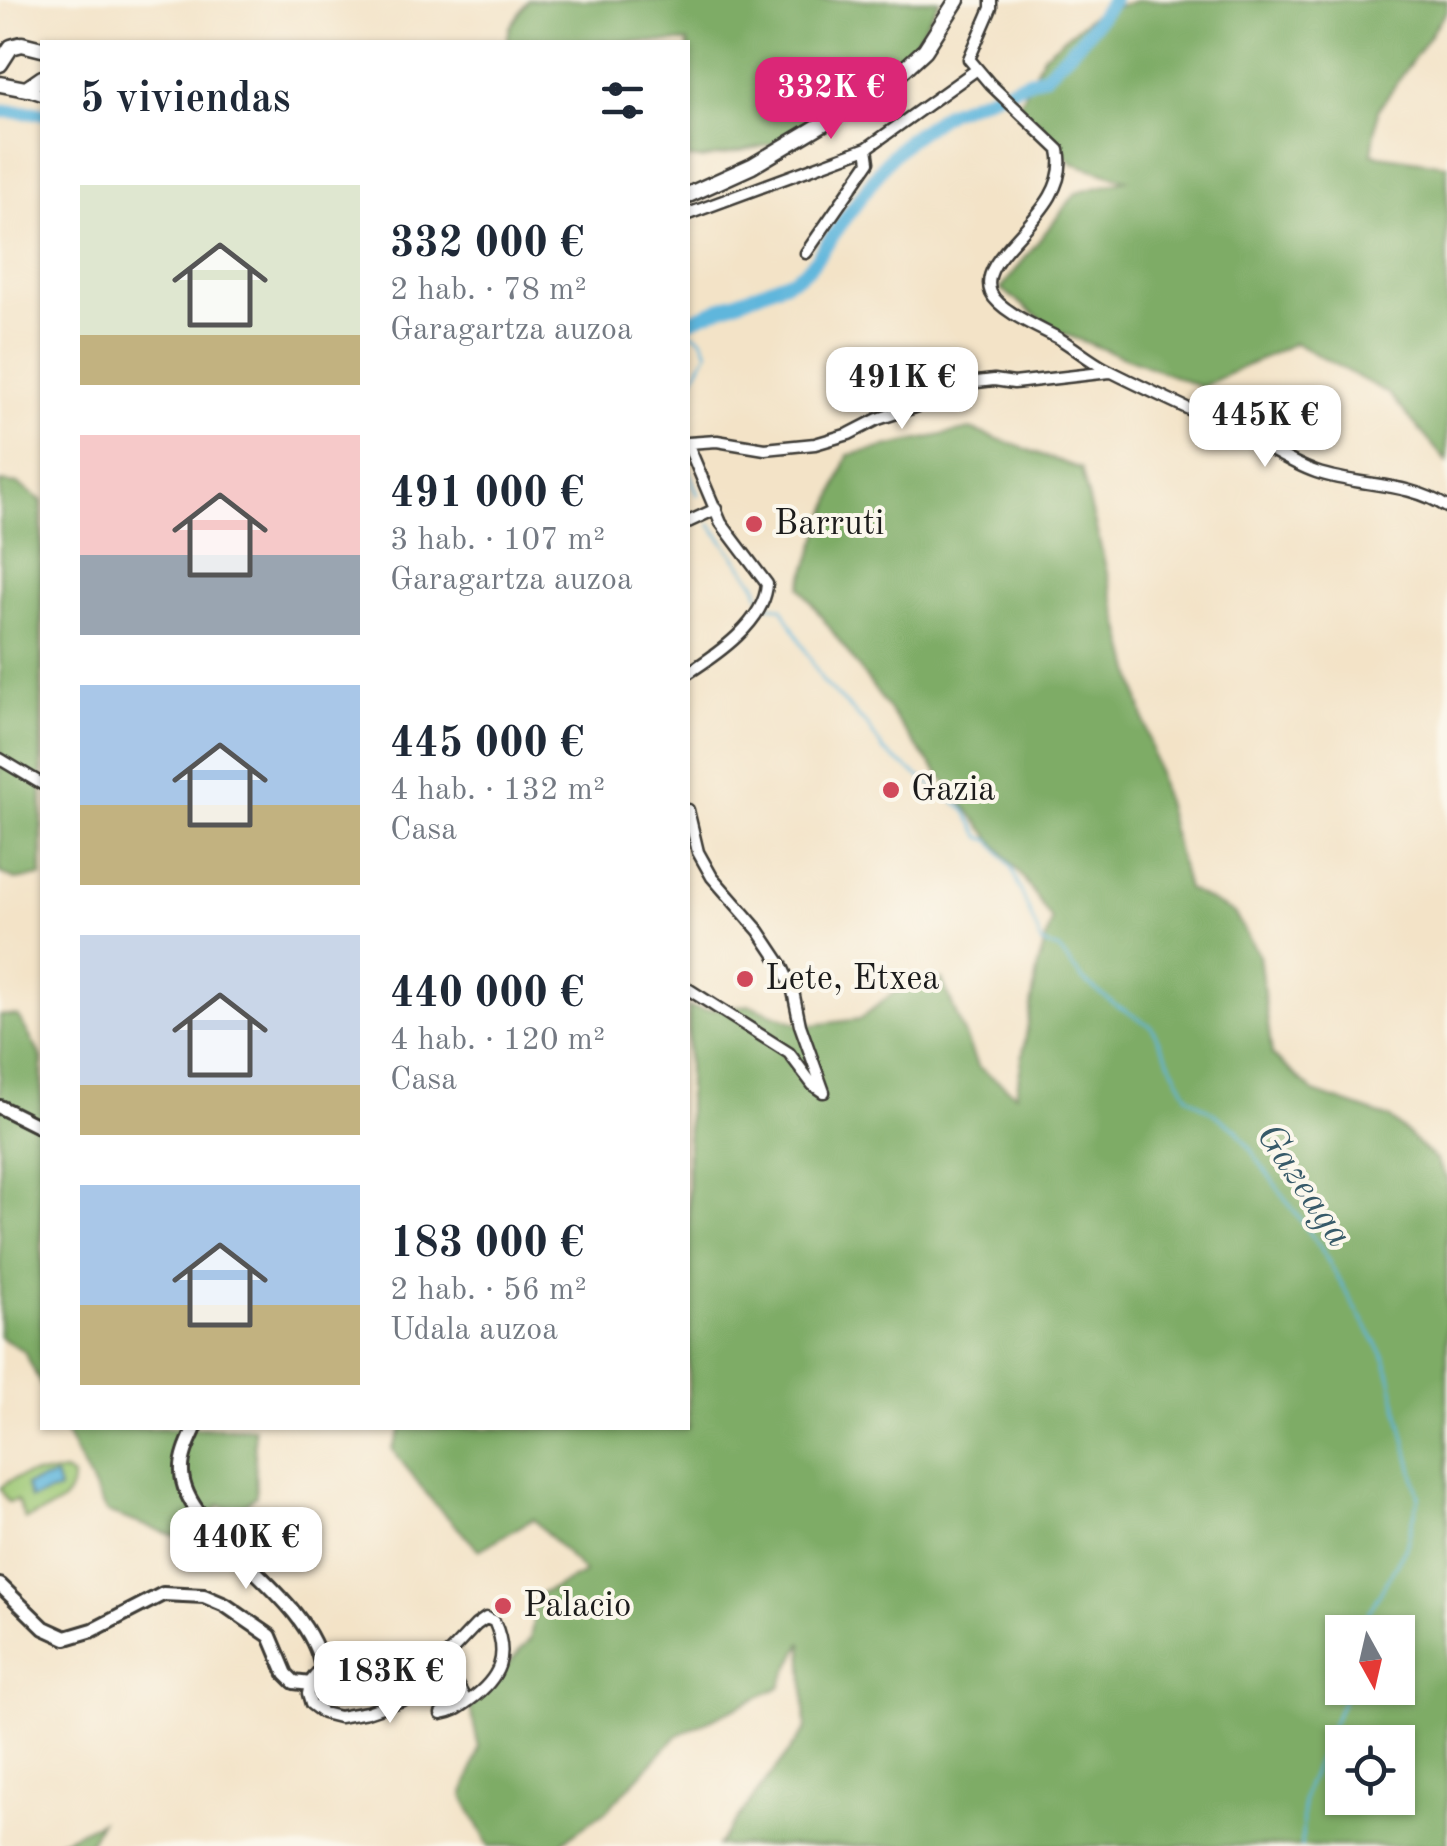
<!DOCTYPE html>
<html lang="es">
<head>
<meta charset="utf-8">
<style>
  :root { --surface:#fff; --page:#f2f2f3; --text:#1f2937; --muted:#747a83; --accent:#db2777 }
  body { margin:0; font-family:"Old Standard TT",serif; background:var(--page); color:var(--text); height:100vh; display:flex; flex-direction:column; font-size:38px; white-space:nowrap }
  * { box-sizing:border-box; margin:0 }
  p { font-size:32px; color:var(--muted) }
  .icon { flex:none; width:55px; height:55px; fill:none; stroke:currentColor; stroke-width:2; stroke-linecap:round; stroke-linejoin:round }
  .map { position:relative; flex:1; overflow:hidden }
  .panel { position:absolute; left:40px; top:40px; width:650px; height:1390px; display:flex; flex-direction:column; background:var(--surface); border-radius:0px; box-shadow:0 2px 8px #0004 }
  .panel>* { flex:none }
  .needle { width:65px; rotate:172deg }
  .buttons { position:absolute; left:1325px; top:1615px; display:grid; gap:20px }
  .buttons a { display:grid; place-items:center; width:90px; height:90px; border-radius:0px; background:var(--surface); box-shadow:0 2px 8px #0004; font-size:50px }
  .price { position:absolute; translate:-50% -85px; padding:0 22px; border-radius:20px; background:#fff; color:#222; font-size:32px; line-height:65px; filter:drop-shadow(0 2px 5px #0008) }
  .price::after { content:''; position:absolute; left:50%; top:60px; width:30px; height:22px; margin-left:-15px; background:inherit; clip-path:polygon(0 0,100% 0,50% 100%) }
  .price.on { background:var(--accent); color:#fff }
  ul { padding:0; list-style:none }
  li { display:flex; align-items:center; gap:30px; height:250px; padding:0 40px }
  li span { display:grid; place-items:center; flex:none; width:280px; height:200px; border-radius:0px; color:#555 }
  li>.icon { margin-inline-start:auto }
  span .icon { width:120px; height:120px; fill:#fffc; stroke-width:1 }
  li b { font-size:42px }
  h2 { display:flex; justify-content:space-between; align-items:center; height:120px; padding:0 40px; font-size:42px }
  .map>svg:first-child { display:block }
  .green { fill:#9dc875; stroke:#5c7248; stroke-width:2.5 }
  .forest { fill:#7eac66; stroke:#4d6441; stroke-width:2.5; fill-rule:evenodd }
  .water { fill:#5fb6dc; stroke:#3e697c; stroke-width:2.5 }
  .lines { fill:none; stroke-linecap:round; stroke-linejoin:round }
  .stream { stroke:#5fb6dc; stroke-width:2.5 }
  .river { stroke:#5fb6dc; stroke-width:14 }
  .minor-casing { stroke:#3c3a36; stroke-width:15 }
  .tertiary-casing { stroke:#3c3a36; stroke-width:18 }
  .secondary-casing { stroke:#3c3a36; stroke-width:19 }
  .minor { stroke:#fff; stroke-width:10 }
  .tertiary { stroke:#fff; stroke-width:12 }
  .secondary { stroke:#fff; stroke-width:14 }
  .poi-dot { fill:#d1495b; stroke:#fbf7ec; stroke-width:4 }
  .labels { text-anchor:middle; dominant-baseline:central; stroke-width:8; stroke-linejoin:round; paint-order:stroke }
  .poi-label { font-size:35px; fill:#1c1c1c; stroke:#fbf7ec; text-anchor:start }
  .water-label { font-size:38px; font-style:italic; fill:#375a69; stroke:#fbf7ec }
</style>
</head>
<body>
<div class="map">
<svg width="1447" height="1846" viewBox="0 0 1447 1846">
  <rect width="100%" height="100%" fill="#fbf7ec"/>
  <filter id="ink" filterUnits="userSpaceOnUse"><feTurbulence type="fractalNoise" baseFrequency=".01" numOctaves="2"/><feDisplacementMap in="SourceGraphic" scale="20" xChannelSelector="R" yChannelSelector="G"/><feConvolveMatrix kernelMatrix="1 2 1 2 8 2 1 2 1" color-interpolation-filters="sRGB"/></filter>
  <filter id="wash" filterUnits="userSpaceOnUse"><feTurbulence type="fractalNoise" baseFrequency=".0048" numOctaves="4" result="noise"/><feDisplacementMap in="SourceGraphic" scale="40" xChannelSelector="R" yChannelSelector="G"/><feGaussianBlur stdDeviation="2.25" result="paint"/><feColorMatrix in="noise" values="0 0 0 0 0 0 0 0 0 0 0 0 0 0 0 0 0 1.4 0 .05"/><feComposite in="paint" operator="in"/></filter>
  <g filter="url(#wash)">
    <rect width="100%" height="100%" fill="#f3e3c7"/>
    <path class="green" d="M65 1472 72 1477C73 1505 46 1511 25 1519L17 1500 8 1502 0 1488C15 1472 42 1474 65 1472Z"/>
    <path class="forest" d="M528 0H940L914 44 848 104 784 142 701 159 688 158V42H507L510 27Z
      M1138 0H1447V10L1378 110 1372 154 1447 165V462L1389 394 1295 343 1201 387 1059 332 1001 289 1076 193 1126 180 1072 163 1016 110 1043 55 1094 14Z
      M970 429 1081 469 1187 889 1234 913 1259 955 1272 1055 1314 1092 1390 1118 1436 1160 1447 1179V1846H717L806 1729 802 1642 780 1687 678 1735 607 1810 557 1846H489L463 1796 479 1748 470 1708 530 1639 538 1595 585 1573 533 1519 479 1550 432 1501 392 1449 402 1428H688V1007L707 1010 750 1005 804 1026 860 1019 893 993 942 979 977 1066 1016 1094 1038 965 1052 920 1024 879 912 741 800 587 848 455ZM1342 1632H1398V1688H1342ZM1342 1742H1398V1798H1342Z
      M0 482 18 484 42 501V876L15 880 0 873Z
      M0 1015 18 1016 42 1058V1387L24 1351 0 1337Z
      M63 1428H254L256 1496 235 1512 219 1505 192 1542 106 1512Z
      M100 1822 88 1846H49Z"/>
    <path class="water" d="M55 1476 59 1490 30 1499 26 1485Z"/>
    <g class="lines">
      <path class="stream" d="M688 331 702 338 708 352 688 389
        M688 469 698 495
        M710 524 757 586 759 596
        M764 604 782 608 823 682 867 725 884 751 964 809 981 837 991 841 1011 867 1042 943 1059 950 1083 980 1113 1003 1151 1026 1188 1096 1236 1129 1321 1249 1386 1360 1419 1497 1406 1547 1369 1612 1364 1632
        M1302 1846 1303 1801 1307 1785 1348 1688"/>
      <path class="river" d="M0 111 42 113
        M688 321 795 278 810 267 887 161 908 140 948 112 1045 75 1080 41 1113 0"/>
    </g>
  </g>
  <g filter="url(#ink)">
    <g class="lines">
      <g class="minor-casing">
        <path id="minor" d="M991 0V8L969 59 990 84 1059 150C1073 213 974 253 991 293 999 311 1042 329 1060 339 1075 348 1089 360 1104 368 1149 391 1196 412 1242 434 1266 446 1290 463 1316 472 1360 487 1407 481 1447 507
          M24 89 42 95
          M688 214 867 148 976 70
          M806 253 869 162 867 148
          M688 443 717 441 765 449 815 444 849 434 878 419 952 395 968 383 994 380 1014 383 1110 372
          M688 445 721 523 767 584C765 622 716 655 688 673
          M688 522 716 509
          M0 759 42 784
          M688 810 698 852 712 877 759 931 781 964 793 991 800 1025 824 1092
          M688 989 789 1053 813 1085 823 1092
          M422 1681 456 1683 467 1702
          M310 1684 308 1694 311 1704 323 1713 339 1717 367 1712 406 1699 476 1625 486 1618 494 1621C510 1656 500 1678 470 1700 459 1708 454 1712 441 1714"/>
      </g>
      <g class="tertiary-casing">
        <path id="tertiary" d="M0 1107 42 1128
          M0 1585 44 1628 66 1638 93 1630 163 1594 204 1596 225 1605 270 1636 286 1674 294 1682 310 1684 322 1669C311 1592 183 1534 182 1472 181 1457 189 1441 195 1428"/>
      </g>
      <g class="secondary-casing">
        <path id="secondary" d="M0 64 11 47 22 44 42 49
          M0 84 26 89 42 78
          M688 195 752 166 886 86 925 50 957 0"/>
      </g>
      <use href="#minor" class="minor"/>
      <use href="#tertiary" class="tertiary"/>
      <use href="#secondary" class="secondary"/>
    </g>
  </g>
  <g class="poi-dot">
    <circle cx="754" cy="524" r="10"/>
    <circle cx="891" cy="790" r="10"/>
    <circle cx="745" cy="979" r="10"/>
    <circle cx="503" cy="1606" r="10"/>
  </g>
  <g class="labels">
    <g class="poi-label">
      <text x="774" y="524">Barruti</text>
      <text x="911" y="790">Gazia</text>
      <text x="765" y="979">Lete, Etxea</text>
      <text x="523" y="1606">Palacio</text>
    </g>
    <g class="water-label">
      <text transform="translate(1303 1186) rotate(56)">Gazeaga</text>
    </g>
  </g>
</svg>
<div class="buttons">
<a><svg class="needle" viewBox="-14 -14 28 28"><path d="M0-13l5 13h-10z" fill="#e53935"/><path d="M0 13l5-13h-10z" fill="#747a83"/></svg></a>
<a><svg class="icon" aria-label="locate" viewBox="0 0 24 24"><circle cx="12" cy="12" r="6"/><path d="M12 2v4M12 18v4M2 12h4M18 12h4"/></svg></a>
</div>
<b class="price on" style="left:831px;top:142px">332K €</b>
<b class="price" style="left:902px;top:432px">491K €</b>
<b class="price" style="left:1265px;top:470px">445K €</b>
<b class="price" style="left:246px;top:1592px">440K €</b>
<b class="price" style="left:390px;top:1726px">183K €</b>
<section class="panel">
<h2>5 viviendas<svg class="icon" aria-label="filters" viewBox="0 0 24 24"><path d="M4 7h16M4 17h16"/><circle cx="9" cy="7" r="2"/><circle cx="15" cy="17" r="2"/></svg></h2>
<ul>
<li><span style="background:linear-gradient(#dfe7d0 75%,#c2b280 0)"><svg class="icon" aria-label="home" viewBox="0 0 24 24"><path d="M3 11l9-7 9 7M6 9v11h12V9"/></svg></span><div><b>332 000 €</b><p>2 hab. · 78 m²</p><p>Garagartza auzoa</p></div></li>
<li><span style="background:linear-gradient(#f6c9c9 60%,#9aa5b1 0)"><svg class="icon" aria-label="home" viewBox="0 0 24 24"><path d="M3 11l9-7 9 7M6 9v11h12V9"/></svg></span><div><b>491 000 €</b><p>3 hab. · 107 m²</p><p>Garagartza auzoa</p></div></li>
<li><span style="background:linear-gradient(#a9c7e8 60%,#c2b280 0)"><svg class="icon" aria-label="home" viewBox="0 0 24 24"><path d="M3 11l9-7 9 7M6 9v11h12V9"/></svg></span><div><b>445 000 €</b><p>4 hab. · 132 m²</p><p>Casa</p></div></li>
<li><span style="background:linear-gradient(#c9d6e8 75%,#c2b280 0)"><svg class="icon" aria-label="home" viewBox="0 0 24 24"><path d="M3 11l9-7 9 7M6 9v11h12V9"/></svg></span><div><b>440 000 €</b><p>4 hab. · 120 m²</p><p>Casa</p></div></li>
<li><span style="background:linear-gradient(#a9c7e8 60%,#c2b280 0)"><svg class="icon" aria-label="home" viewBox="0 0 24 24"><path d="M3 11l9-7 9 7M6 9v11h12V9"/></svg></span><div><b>183 000 €</b><p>2 hab. · 56 m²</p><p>Udala auzoa</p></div></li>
</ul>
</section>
</div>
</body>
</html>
